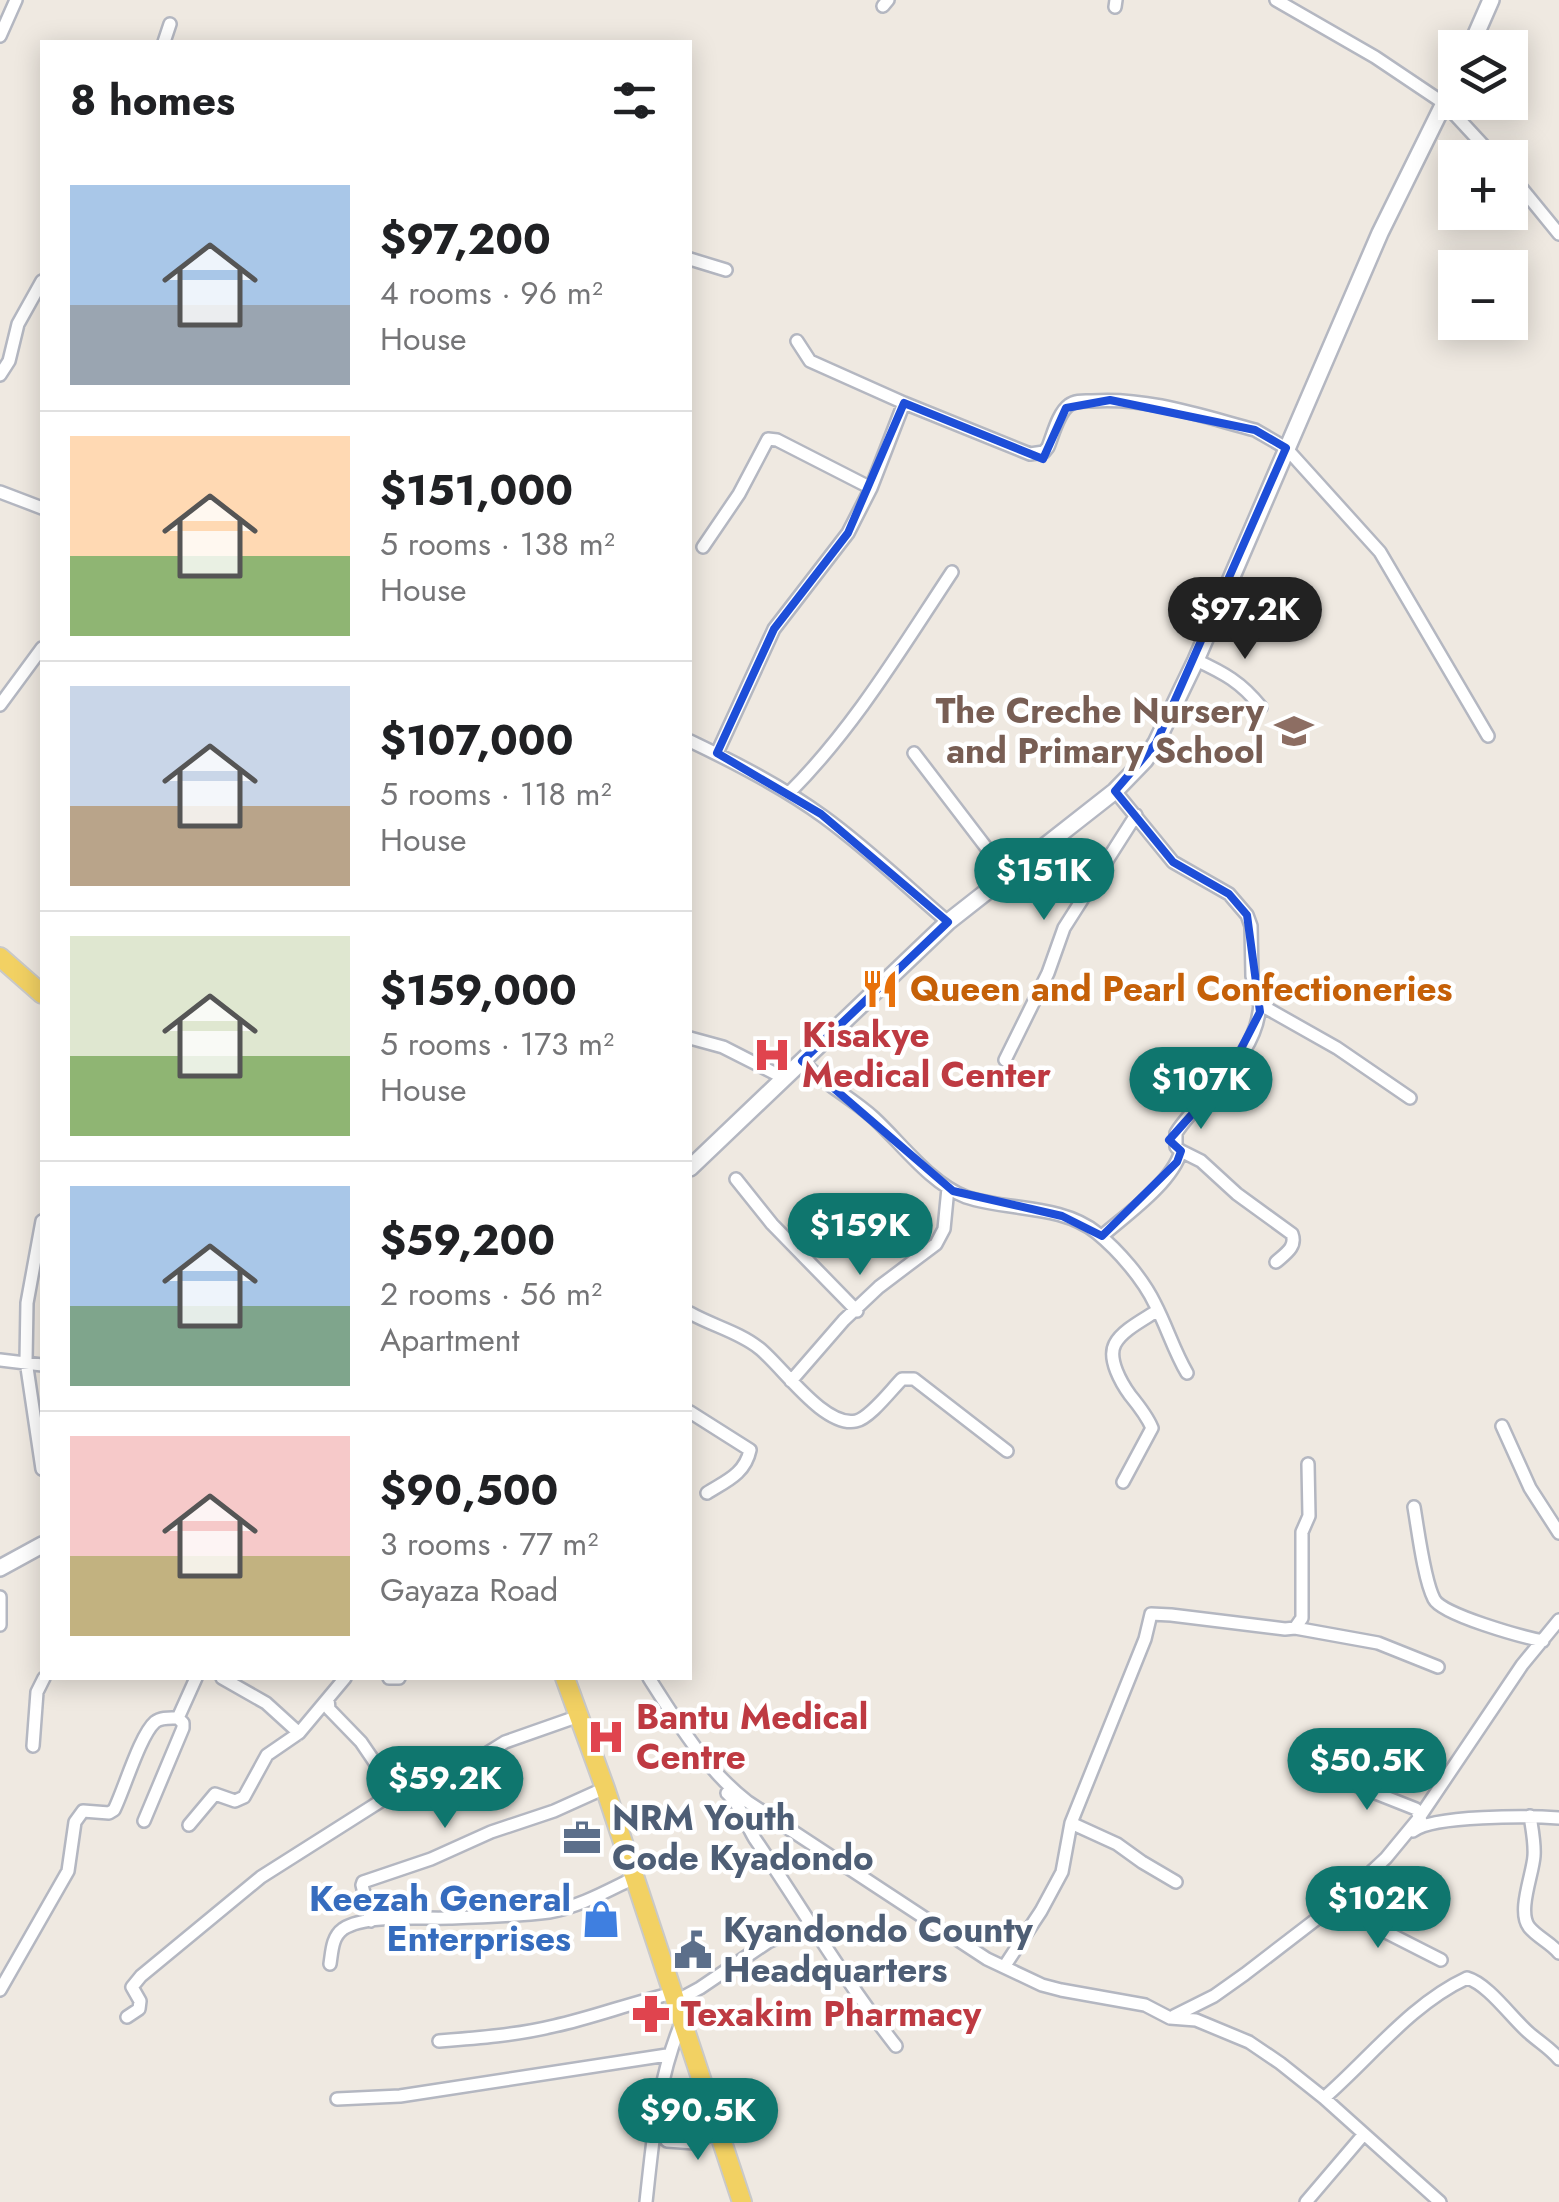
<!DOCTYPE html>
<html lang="en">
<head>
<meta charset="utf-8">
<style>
  :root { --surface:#fff; --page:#f6f6f6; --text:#202124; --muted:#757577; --line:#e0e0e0; --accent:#0f766e }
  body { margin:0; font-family:Jost,sans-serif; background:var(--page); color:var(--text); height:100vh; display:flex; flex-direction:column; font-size:38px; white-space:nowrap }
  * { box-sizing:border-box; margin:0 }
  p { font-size:32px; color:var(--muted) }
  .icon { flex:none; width:55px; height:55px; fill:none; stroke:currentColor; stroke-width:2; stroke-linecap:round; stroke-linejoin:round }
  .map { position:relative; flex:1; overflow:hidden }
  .panel { position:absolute; left:40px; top:40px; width:652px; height:1640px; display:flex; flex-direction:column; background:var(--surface); border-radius:0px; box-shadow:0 5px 25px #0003 }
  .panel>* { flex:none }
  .buttons { position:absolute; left:1438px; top:30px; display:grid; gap:20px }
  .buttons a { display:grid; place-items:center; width:90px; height:90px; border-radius:0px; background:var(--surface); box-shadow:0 5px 25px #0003; font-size:50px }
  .price { position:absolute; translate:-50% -85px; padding:0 22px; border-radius:35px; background:var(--accent); color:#fff; font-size:32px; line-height:65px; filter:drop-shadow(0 2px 5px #0008) }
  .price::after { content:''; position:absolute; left:50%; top:60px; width:30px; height:22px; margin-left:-15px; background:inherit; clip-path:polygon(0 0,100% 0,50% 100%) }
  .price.current { background:#222; color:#fff }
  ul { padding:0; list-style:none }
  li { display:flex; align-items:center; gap:30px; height:250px; padding:0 30px }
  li+li { border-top:2px solid var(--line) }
  li span { display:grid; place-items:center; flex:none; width:280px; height:200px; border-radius:0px; color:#555 }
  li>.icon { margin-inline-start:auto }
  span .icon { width:120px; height:120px; fill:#fffc; stroke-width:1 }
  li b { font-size:42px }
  h2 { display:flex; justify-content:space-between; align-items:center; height:120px; padding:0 30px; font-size:42px }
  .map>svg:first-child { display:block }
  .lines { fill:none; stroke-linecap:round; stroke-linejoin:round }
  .minor-casing { stroke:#b4b7c1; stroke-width:16 }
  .tertiary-casing { stroke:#b4b7c1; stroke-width:20 }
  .primary-casing { stroke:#c9c9c9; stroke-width:22 }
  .minor { stroke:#fff; stroke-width:11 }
  .tertiary { stroke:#fff; stroke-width:15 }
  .primary { stroke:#f2d163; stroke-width:18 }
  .marked { fill:none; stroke:#1d4ed8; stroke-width:8; stroke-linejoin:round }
  .labels { text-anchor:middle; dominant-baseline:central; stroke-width:9; stroke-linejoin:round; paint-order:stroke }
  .education-label { font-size:35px; font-weight:bold; fill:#785e54; stroke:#fff; text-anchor:end }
  .food-label { font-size:35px; font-weight:bold; fill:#c56008; stroke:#fff; text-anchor:start }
  .health-label { font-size:35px; font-weight:bold; fill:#be3a42; stroke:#fff; text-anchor:start }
  .service-label { font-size:35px; font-weight:bold; fill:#4e5e75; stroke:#fff; text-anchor:start }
  .shop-label { font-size:35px; font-weight:bold; fill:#366cbe; stroke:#fff; text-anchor:end }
</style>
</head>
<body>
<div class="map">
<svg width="1559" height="2202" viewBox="0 0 1559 2202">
  <rect width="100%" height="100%" fill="#efe9e1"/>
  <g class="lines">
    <g class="minor-casing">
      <path id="minor" d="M1276 0 1375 57 1445 104 1495 158
        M883 6 888 0
        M1115 7 1116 0
        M0 36 16 0
        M164 42 170 24
        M1510 174 1559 234
        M690 259 726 270
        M797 341 810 361 904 403 1030 454 1044 452 1048 447C1053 435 1058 413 1069 405 1075 400 1084 401 1092 401 1148 397 1202 416 1255 430L1286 448 1380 552 1488 736
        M0 375 9 361 18 324 42 281
        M0 492 42 508
        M703 547 739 494 768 439 777 440 871 488
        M1196 660C1224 673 1241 682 1261 707
        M0 705 42 648
        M690 741C736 763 783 787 824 817 868 849 907 887 948 922
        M717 753 774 629 848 533 871 488 904 403
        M914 753 1008 876
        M1115 791 1173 862 1229 894 1247 915 1251 926 1252 976 1260 1001 1268 1009 1337 1048 1410 1098
        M789 793C854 728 901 649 952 572
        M690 1038 723 1047 784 1078
        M1005 1060 1048 973 1064 928 1136 815
        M802 1061C822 1083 851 1097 874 1118 901 1143 931 1184 966 1197 1008 1211 1061 1204 1097 1233 1119 1251 1143 1279 1155 1304 1167 1327 1174 1351 1187 1373
        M1181 1151 1201 1161 1237 1194 1292 1234C1297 1247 1285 1254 1276 1262
        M736 1179 772 1224 857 1311
        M42 1221 27 1303 26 1361 42 1469
        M1102 1236C1126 1215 1172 1183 1181 1151L1176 1147V1133C1204 1090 1259 1058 1260 1001
        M690 1313C713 1326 739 1332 759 1348 782 1366 824 1428 856 1421 870 1418 891 1390 902 1379H914L1007 1451
        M0 1360 42 1365
        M791 1381 844 1320 879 1287 936 1244 944 1229 948 1188
        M690 1412 750 1450C745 1474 726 1481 707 1493
        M1502 1426 1530 1488 1559 1533
        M1123 1482 1152 1428C1147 1416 1139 1406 1130 1395 1122 1384 1107 1359 1115 1344 1122 1330 1145 1319 1158 1310
        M1414 1507C1418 1530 1424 1580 1434 1599 1442 1615 1523 1637 1543 1641
        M0 1597V1625
        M1295 1628 1378 1643 1438 1667
        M222 1678 266 1703 299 1733
        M389 1678H399
        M649 1678C677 1722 706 1770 748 1802L987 1959 1042 1985 1061 1990 1145 2005 1170 2018 1196 2020 1249 2042 1280 2063 1324 2098 1440 2202
        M328 1699 329 1709 361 1742 395 1792
        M33 1746 37 1692 44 1678
        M1335 1777 1416 1809 1421 1821
        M727 1793C741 1805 745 1823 755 1839 802 1908 844 1980 896 2046
        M1530 1816C1532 1829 1535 1843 1534 1856 1533 1874 1517 1911 1529 1927 1537 1937 1551 1943 1559 1953
        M144 1821 183 1728V1723L178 1718 196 1678
        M1071 1823 1117 1844 1142 1862 1176 1882
        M189 1825 215 1794 235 1801 244 1797 267 1755 299 1733 345 1678
        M1413 1831C1433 1815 1530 1816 1559 1818
        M1340 1901 1378 1928 1441 1960
        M371 1921 362 1885 363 1882 431 1859 491 1832 554 1811 605 1788
        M330 1964C332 1951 332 1937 343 1929 366 1914 421 1919 449 1918 481 1917 516 1916 549 1912 579 1907 607 1891 634 1878
        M1004 1967 1041 1911 1062 1872 1071 1823 1145 1639 1151 1614 1171 1615 1285 1629 1295 1628 1302 1618V1532L1309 1516 1308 1464
        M0 1990 68 1871 75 1822 83 1811 109 1813 114 1810C124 1790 140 1735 155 1722 161 1717 170 1718 178 1718
        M676 2001 700 1988 768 1942 812 1923
        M1174 2016 1214 1996 1245 1974 1340 1901 1386 1858 1419 1818 1522 1665 1559 1620
        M127 2017 139 2009 140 2001 132 1987 141 1976 261 1877 395 1792 457 1772 505 1742 579 1716
        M439 2041C478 2038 517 2035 554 2026 595 2017 633 2002 674 1993
        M1324 2098C1370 2058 1411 2004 1467 1978 1488 1984 1511 2017 1528 2032 1539 2042 1550 2048 1559 2059
        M337 2099 400 2096 667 2055
        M667 2141 695 2143 718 2131
        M646 2202C653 2139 657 2081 682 2021
        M1306 2202 1364 2134"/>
    </g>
    <g class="tertiary-casing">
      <path id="tertiary" d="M1470 48 1491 0
        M690 1168 948 922 1115 791 1145 760 1156 743 1196 660 1380 233 1455 81
        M0 1568 42 1545"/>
    </g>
    <g class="primary-casing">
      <path id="primary" d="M0 957 42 994
        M565 1678 605 1788 742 2202"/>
    </g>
    <use href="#minor" class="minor"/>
    <use href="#tertiary" class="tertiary"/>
    <use href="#primary" class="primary"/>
  </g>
  <path class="marked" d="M1110 400 1255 430 1286 448 1156 743 1115 791 1173 862 1229 894 1247 915 1260 1012 1228 1074 1169 1140 1181 1151 1177 1162 1102 1236 1062 1216 953 1191 802 1061 948 922 821 814 717 753 774 629 848 533 904 403 1043 459 1066 408Z"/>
  <defs>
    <g id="school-bare" transform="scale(3)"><path d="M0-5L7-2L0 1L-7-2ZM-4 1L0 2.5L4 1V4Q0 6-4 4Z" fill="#8d6e63" stroke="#fff" stroke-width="2.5" paint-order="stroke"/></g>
    <g id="restaurant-bare" transform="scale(3)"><path d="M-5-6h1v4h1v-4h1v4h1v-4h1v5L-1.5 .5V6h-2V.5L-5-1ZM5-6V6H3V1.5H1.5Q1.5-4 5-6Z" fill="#e8710a" stroke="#fff" stroke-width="2.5" paint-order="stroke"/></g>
    <g id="hospital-bare" transform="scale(3)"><path d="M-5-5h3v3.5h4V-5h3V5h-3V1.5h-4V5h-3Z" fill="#e0444e" stroke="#fff" stroke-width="2.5" paint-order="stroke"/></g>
    <g id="office-bare" transform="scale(3)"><path d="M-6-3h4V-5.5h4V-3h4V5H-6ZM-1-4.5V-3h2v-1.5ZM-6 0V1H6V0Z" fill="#5c6f8a" stroke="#fff" stroke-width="2.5" paint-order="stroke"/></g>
    <g id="shop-bare" transform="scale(3)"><path d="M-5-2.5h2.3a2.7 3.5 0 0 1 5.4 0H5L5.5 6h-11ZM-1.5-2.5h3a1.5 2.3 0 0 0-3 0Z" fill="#3f7fe0" stroke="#fff" stroke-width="2.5" paint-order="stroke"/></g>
    <g id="civic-bare" transform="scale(3)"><path d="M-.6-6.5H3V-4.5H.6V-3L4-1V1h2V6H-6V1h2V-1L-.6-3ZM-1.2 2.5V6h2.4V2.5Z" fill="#5c6f8a" stroke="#fff" stroke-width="2.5" paint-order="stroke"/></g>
    <g id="pharmacy-bare" transform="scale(3)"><path d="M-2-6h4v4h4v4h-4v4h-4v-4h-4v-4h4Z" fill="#e0444e" stroke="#fff" stroke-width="2.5" paint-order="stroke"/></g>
  </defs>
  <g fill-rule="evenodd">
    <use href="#school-bare" x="1294" y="731"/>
    <use href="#restaurant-bare" x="880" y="989"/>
    <use href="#hospital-bare" x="772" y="1055"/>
    <use href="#hospital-bare" x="606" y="1737"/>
    <use href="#office-bare" x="582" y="1838"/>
    <use href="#shop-bare" x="601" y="1919"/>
    <use href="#civic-bare" x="693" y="1950"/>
    <use href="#pharmacy-bare" x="651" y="2014"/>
  </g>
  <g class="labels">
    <g class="education-label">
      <text x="1264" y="711">The Creche Nursery<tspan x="1264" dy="40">and Primary School</tspan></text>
    </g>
    <g class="food-label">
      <text x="910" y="989">Queen and Pearl Confectioneries</text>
    </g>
    <g class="health-label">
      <text x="802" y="1035">Kisakye<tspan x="802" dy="40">Medical Center</tspan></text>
      <text x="636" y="1717">Bantu Medical<tspan x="636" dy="40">Centre</tspan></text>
      <text x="681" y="2014">Texakim Pharmacy</text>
    </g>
    <g class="service-label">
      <text x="612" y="1818">NRM Youth<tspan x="612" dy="40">Code Kyadondo</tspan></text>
      <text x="723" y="1930">Kyandondo County<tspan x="723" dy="40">Headquarters</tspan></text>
    </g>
    <g class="shop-label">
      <text x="571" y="1899">Keezah General<tspan x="571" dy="40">Enterprises</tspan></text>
    </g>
  </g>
</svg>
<div class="buttons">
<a><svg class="icon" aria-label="layers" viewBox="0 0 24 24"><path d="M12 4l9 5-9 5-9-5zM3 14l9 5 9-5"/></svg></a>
<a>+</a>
<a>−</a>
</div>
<b class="price current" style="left:1245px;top:662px">$97.2K</b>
<b class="price" style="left:1044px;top:923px">$151K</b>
<b class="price" style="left:1201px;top:1132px">$107K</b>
<b class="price" style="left:860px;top:1278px">$159K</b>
<b class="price" style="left:1367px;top:1813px">$50.5K</b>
<b class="price" style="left:445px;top:1831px">$59.2K</b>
<b class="price" style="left:1378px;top:1951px">$102K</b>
<b class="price" style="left:698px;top:2163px">$90.5K</b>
<section class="panel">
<h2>8 homes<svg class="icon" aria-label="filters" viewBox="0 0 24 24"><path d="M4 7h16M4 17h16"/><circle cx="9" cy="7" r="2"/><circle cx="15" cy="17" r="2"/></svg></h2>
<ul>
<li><span style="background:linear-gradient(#a9c7e8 60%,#9aa5b1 0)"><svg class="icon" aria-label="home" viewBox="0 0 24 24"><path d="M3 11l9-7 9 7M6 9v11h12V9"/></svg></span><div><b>$97,200</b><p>4 rooms · 96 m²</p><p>House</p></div></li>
<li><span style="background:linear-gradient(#ffd9b3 60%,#8fb573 0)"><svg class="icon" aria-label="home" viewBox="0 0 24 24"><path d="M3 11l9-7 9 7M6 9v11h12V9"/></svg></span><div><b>$151,000</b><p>5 rooms · 138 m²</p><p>House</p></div></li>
<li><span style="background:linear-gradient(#c9d6e8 60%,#b9a48a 0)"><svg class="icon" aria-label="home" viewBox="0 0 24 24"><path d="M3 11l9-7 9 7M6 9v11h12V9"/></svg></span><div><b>$107,000</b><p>5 rooms · 118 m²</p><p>House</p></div></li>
<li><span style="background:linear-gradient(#dfe7d0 60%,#8fb573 0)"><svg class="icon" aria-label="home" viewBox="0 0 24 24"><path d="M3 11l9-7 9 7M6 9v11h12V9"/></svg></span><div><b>$159,000</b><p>5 rooms · 173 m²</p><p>House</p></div></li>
<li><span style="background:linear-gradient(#a9c7e8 60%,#7fa58c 0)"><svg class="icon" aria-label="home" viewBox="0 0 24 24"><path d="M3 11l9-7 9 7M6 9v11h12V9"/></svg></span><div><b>$59,200</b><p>2 rooms · 56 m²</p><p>Apartment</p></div></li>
<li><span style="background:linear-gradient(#f6c9c9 60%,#c2b280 0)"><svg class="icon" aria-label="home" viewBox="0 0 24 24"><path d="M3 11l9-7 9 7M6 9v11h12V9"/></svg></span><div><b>$90,500</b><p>3 rooms · 77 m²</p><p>Gayaza Road</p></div></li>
</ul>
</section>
</div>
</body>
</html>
